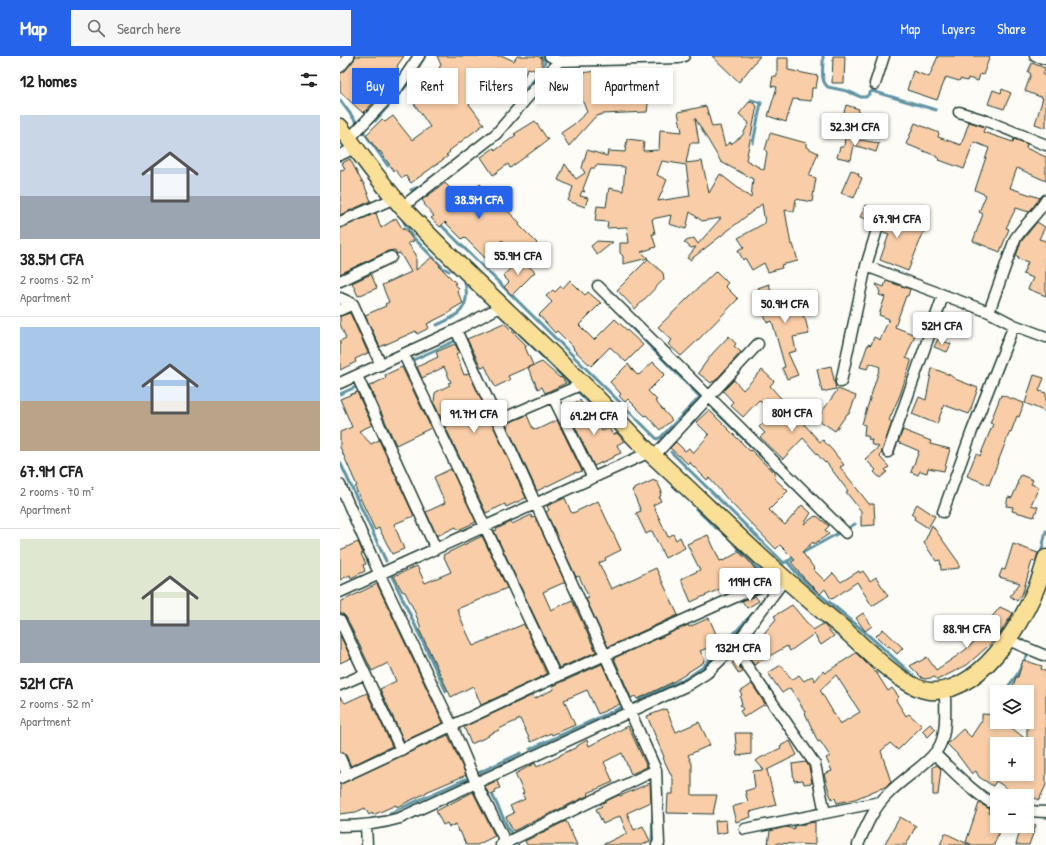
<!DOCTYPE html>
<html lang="en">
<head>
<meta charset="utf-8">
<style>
  :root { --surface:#fff; --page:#f6f6f6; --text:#222; --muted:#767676; --line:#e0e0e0; --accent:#2563eb }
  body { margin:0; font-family:"Patrick Hand",sans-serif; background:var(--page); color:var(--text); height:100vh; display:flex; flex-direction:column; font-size:15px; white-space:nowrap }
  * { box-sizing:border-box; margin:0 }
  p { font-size:13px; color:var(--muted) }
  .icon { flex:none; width:22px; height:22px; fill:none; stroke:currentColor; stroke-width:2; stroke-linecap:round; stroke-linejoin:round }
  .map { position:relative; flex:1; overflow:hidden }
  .sheet { display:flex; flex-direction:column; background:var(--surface); width:340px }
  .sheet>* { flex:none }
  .top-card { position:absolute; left:12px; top:12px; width:380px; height:36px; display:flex; gap:8px }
  .buttons { position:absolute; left:650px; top:629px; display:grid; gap:8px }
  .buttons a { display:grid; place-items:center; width:44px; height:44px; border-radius:0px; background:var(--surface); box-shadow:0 2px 6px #0003; font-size:20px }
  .price { position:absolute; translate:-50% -34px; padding:0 9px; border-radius:4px; background:#fff; color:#222; font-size:13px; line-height:26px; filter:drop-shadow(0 1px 2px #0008) }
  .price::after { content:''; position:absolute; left:50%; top:24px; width:12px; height:9px; margin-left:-6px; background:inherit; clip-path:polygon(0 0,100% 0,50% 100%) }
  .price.current { background:var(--accent); color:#fff }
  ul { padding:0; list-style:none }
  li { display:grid; align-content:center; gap:8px; height:212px; padding:0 20px }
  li+li { border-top:1px solid var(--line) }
  li span { display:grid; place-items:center; height:124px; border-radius:0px; color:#555 }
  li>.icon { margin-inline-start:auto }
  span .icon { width:72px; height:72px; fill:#fffc; stroke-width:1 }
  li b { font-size:17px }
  h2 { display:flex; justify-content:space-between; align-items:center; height:48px; padding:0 20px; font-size:17px }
  .pill { padding:0 14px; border-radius:0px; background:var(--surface); box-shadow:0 2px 6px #0003; font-size:14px; line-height:36px }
  .pill.current { background:var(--accent); color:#fff }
  header { display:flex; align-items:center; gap:24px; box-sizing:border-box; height:56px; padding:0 20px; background:var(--accent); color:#fff }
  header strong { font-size:19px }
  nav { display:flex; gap:22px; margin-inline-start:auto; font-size:14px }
  .search { width:280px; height:36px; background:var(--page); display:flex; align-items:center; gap:10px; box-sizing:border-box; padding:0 14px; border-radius:0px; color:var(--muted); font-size:15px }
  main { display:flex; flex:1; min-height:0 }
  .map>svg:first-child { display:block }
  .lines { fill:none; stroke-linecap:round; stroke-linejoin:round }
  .stream { stroke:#6094a3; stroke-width:3 }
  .building { fill:#f8cda7; stroke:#1f3d34; fill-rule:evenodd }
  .street-casing { stroke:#1f3d34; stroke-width:13 }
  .primary-casing { stroke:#1f3d34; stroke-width:19 }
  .street { stroke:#fdfcf7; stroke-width:10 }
  .primary { stroke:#fadf96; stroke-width:16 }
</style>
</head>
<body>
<header>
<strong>Map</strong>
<div class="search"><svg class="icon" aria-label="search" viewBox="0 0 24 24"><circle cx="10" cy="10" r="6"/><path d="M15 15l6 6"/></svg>Search here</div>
<nav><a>Map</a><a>Layers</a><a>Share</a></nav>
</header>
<main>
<section class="sheet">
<h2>12 homes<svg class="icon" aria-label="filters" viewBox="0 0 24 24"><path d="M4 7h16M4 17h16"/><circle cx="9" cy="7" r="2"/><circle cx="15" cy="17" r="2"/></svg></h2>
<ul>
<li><span style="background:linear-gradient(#c9d6e8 65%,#9aa5b1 0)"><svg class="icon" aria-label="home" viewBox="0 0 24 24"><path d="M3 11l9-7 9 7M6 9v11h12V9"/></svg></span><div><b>38.5M CFA</b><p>2 rooms · 52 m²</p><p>Apartment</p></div></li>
<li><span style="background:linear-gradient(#a9c7e8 60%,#b9a48a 0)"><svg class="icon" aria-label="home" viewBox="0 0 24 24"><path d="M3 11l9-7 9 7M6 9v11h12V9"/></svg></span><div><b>67.9M CFA</b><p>2 rooms · 70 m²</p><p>Apartment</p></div></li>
<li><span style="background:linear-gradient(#dfe7d0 65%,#9aa5b1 0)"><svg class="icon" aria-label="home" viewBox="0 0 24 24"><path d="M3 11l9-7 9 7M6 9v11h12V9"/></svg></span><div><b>52M CFA</b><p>2 rooms · 52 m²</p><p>Apartment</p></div></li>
</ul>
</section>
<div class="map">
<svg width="706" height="789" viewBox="0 0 706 789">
  <rect width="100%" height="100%" fill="#fdfcf7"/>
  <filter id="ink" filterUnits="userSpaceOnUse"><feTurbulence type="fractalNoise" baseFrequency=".025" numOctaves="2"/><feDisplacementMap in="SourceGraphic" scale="8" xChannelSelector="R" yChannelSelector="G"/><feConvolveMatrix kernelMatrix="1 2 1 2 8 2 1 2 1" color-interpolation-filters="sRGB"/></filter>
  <g filter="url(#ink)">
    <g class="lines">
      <path class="stream" d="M483 0C484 10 479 24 488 31L507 35 521 41H526L532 35 596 54
        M0 44 17 67
        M411 44 421 47 413 87
        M170 55 186 33 203 14 205 5 202 0
        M35 65 68 28 85 0
        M23 75 48 110
        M71 134 79 131 115 104
        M61 160 71 179 103 212 109 215
        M102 170 317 383 321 381 360 341
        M97 269C118 260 131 253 125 226L127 224
        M171 269 232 330
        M291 271 361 342
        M73 304 117 284 118 286
        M236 334 272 369
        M0 338 18 330
        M374 354 469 447
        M331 396 444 507 515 468
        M0 406 46 505
        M356 453 376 472
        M398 494 422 518
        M701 498 706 475
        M447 505C463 527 485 542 506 560 531 581 555 603 579 625
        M51 518 106 635
        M664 636 677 619 688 598
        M299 643 347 622 362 612 414 556
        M656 657 657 651
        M190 693 284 650
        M138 717 181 697
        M152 738 167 770 178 789
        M50 757 130 721
        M312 787 313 751"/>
    </g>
    <path class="building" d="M15 0H64L57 10 58 11 54 18 40 36 42 38 23 57 0 36V17L5 15 14 4Z
      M97 0H163L174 5 177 0H197L202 2V11L197 15 188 12 183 23 181 22 166 42 156 34 153 39 143 31 129 48 144 68 109 95 110 96 106 99 108 100 71 127 66 120 62 122 55 114 54 115 40 95 39 96 26 79 42 63 45 66 53 60 72 84 90 71 69 40 81 29 82 30 85 28 90 35 105 16 99 12 101 9Z
      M372 0H420L399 26Z
      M493 0H505L504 27H492Z
      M598 0H650L643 19 640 18 638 25 628 22 627 25 620 23 619 25 606 21 597 44 567 34 573 15 589 21Z
      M437 2H448V14L478 20 476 32H472L471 45 453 43 446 66 428 60 437 31 431 30 433 20H437Z
      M692 7 705 12 703 19 706 20V72L695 68 703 42 685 35 691 18 688 16Z
      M266 14V33L308 31V32H310L307 56 262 58 255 61 229 90 221 77 234 68 247 56 232 18Z
      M662 33 671 37 664 53 648 48 653 34 661 37Z
      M410 45 417 50 406 104 424 114 427 96 425 94 430 77 466 87V91L478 97 469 120 476 122 472 146 456 143 454 156 445 154 451 189 453 188 458 205 441 209 442 212 428 216 424 207 412 214 405 202 403 204 398 194 404 191 398 182 425 167 422 148 350 204 347 202 356 191 351 192 344 186 354 182 358 188 381 162 362 165 350 156 346 173 329 168 331 159 312 163 315 178H312L316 191 301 196 308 202 283 208V200L280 197V187H289L287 171 267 172 268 166 255 165 257 150 266 151 269 132 283 135 285 111 256 109 255 112H251L243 133 245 136 242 135 240 140 248 142 245 151 228 145 233 131 218 124 225 108 236 123 245 117 242 112 247 94 267 100 268 95 285 96 287 83 304 85 303 95 319 94 320 74 342 76 338 56 366 50 372 71 380 70 385 90 390 86 391 88 402 80 409 67 399 58ZM355 62 381 106 413 123 411 142 380 118 369 137 362 105 346 107 350 87H359ZM322 105 346 109 350 140 318 145 327 124 317 119Z
      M506 49 519 53 518 56 546 67 542 76 502 64Z
      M195 65 208 84 170 112 168 108 153 119 141 101 154 92 156 94 176 79 174 78Z
      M629 66 645 71 643 76 673 86 674 83 687 88 686 92 706 101V125L677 112 670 132 700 142 689 156 676 152 666 172 669 173 660 196 633 185 643 158 639 156 646 139 635 134 649 92 634 86 624 113 599 104 600 103 596 101V100L566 88 575 67 599 77 598 81 621 89Z
      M505 81 508 82 539 87 536 96 514 89 511 104 497 101 500 91H504Z
      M10 103 22 126H23L31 145 0 159V114L5 113 2 107Z
      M511 114 519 118 518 120 522 122 514 142 501 137Z
      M105 127 123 145 140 128 180 167 179 169 197 187 182 203 162 184 145 202 124 181 122 183 105 166 100 171 91 162 94 160 84 148H85L82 144Z
      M526 149 542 155 541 158 584 175 568 215 540 204 549 178 543 176 545 166 541 161H537L533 165 520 161Z
      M36 157 41 172 56 162 63 174 64 172 74 185 68 187 74 196 76 198V214L92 201 100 209 99 210 116 227 114 228 119 232 117 235 123 247 111 254V256L87 268 89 272 77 278 76 275 40 291 25 259 46 250 45 248 49 246 42 229 71 216 60 197 57 198 55 194 48 195 0 218V172Z
      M697 166 705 171 699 183 706 185V240L688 233 693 222 683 218 688 206 678 203 679 201 676 200 681 186Z
      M257 185 273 186 257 199 251 190Z
      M180 202 195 216 172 239 164 231 169 226 163 220Z
      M308 203 323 217 324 223 295 253 277 234Z
      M376 215 388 227 385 230 398 243 358 284 341 300 328 288 332 284 318 271Z
      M31 218 37 232 18 240 12 227Z
      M230 224 245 239 248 236 261 247 239 269 254 284 275 263 303 289 286 306 270 291 251 310 233 293 234 292 217 275 215 277 199 259 212 246 206 240 213 234 215 236 221 230 223 232Z
      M546 225 570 233 568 240H566L555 271 575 279 566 302 571 304V306L560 339 549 364 552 366 540 401 549 411 545 414 547 416 540 422 534 416 536 414 525 403 539 391 531 388 532 384 528 383 529 381 524 379 525 369 522 368 540 311 530 307 527 313 520 311 528 288 531 289 534 281 540 284 549 263 539 259 545 241 539 239 540 236 536 228 544 231Z
      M429 228 434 245 457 239 464 262H465L469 278 453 281 456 295 448 297 458 319 447 323 442 312 445 311 432 265 427 267 422 253 424 252 418 232Z
      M10 257 28 297 15 303 16 306 0 314V285L6 282 0 268V260Z
      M164 267 187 290 185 291 193 309 168 320 170 324 155 331 145 310 141 311 127 283Z
      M389 280 396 288 394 290 401 296 374 326 373 325 371 327 358 317 372 298Z
      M598 283 611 288 607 296 594 291Z
      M115 288 119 296 116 298 124 319 129 317 186 442 166 451 165 448 146 457 94 347 95 337 96 336 110 329 108 327 111 326 104 311 82 322 77 311 98 301 96 296Z
      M202 306 220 322 221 321 226 327 205 337 202 331 198 333 188 312Z
      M313 306 325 318 308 335 317 344 315 345 332 364 320 374 306 359 305 360 288 343 285 346 279 340 281 338 270 326 288 308 297 319 299 318V319Z
      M491 310 496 333 482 336 477 313Z
      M62 311 91 372 56 389 29 330 46 322 45 319Z
      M592 312 610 319 615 323 638 332 629 358 604 349 597 368 572 358 579 341 586 344Z
      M422 314 434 325 430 330 480 386 483 384 493 395 504 409 500 411 529 448H534L535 469 521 470V455L506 436 508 435 486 406 485 407 463 382 443 403 420 381 425 377 419 371 433 358 419 344 403 361 390 349 393 346 383 335 394 324 403 334Z
      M694 319 704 322 699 335 706 337V356L685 347Z
      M498 333 516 340 509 358H507L495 375 477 363Z
      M17 336 32 369 19 375 31 388 39 384 74 460 54 468 64 493 52 498 39 472 35 474 15 431 17 430 0 391V376L12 371 0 343Z
      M661 339 684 347 679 361 677 360 671 376 670 375 649 429 627 420 636 398 640 400 653 368 650 367Z
      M240 344 253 369 259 367 262 375 269 372 273 379 277 377 284 385 277 389 281 397 274 400V401L254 410 226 352Z
      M369 354 410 395 411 394 436 419 434 422 448 435 429 454 445 469 462 449 471 457 464 468 475 460 476 461 477 460 489 470 485 474 489 478 474 488 473 486 462 496 474 512 473 513 485 525 493 517 501 526 519 515 520 517 523 515 530 525 536 521 548 540 532 550 517 526 494 542 491 543 485 533 480 538 463 521 451 506 455 504 440 489 436 493 389 445 369 422 367 424 349 406 348 408 330 392 336 386 345 395 349 392 353 397 369 379 356 366Z
      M187 359 193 373 195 372 196 374 217 364 242 415 237 417 236 416 197 435 166 368Z
      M563 374 591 385 590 388 610 393 604 415 588 412 587 417 580 415 578 419 571 416 579 395 558 386Z
      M111 413 136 466 118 474 116 471 97 480 86 456 105 447 94 421Z
      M681 419 693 424 691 428 699 431 691 449 698 451 694 461 672 455 673 451 666 450 668 441 672 442 678 428 677 427Z
      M314 424 315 426 317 425 322 436 320 437 321 440 319 441 321 445 313 449 328 481 333 478 336 484 340 481 345 492 325 502 312 475 306 478 296 457 301 455 292 434Z
      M225 442 231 456 233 457 258 445 281 494 265 502 266 504 259 507 271 533 316 512 338 559 268 591 246 543 249 542 239 520 236 521 206 456 209 454 207 450Z
      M577 448 595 460 588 472 574 463 575 461 571 458Z
      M191 459 192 462 195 461 225 526 203 536 211 554 232 544 256 596 219 612 154 475 157 474 156 473 171 466 172 468Z
      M592 469 619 507V512L601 514 600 504 596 505 584 487Z
      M368 479 380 505 383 504V505L399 496 409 505 420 520 422 518 425 522 395 534 391 528 351 546 341 523 360 514 347 488Z
      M142 480 167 532 117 553 124 570 133 590 184 568 207 618 141 649 133 630 111 641 79 573 81 572 74 554 65 536 62 535 54 520 77 510 85 527 111 516 103 499Z
      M18 486 23 497 21 498 26 508 23 509 25 515 11 522 10 519 0 524V494Z
      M673 488 698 497 695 506 692 505 683 536 677 545 670 540 680 527 659 521 662 513 665 514Z
      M37 528 103 667 64 685 40 633 56 625 48 607 32 615 6 561 3 558H0V546Z
      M415 540 419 545 407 552 402 545Z
      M452 549 473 574 483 568 494 580 481 589 474 578 450 595 447 590 414 609 411 604 410 594 436 563 434 560Z
      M660 551 673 557 671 560 656 583 627 609 597 624 595 621 585 623 582 622 570 610 578 605 579 606 587 601 596 614 608 606 624 595 635 585 634 583Z
      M523 557 532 570 525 575 516 562Z
      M369 562 380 587 360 595 365 604 363 605 364 606 353 613 348 616V617L331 627 302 641 297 643 295 640 291 642 274 602 348 569 349 571Z
      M543 573 563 592 557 598 549 590 547 591 536 580Z
      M0 579 11 602 0 607Z
      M516 597 535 616H536L548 635 552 632 559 641 556 644 566 660 569 658 582 670 558 694 550 687 541 695 551 726 548 729 541 733V732L515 743 497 747 495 742 492 743 490 739 484 718 492 715 486 702 490 700 480 685 478 686 465 657H466L450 632 442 637 428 617 441 609 452 624 459 619 464 625 472 620 475 625 483 615 485 617ZM496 619 520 656 500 668 480 634Z
      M683 604 702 610 701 613 706 615V729L699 744 678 734 675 738 656 725 653 730 639 721 636 715 632 718 617 698 607 688 623 673 631 681 642 664V658L657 659V666L669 670 687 684V661L691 650 687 648V636H671L676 621H678ZM657 688H687V718H657Z
      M396 605 403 616 399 618 392 607Z
      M262 608 280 648 258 658 247 634 224 644 235 669 212 679 211 677 191 686 180 663 159 673V674L148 679 149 680 131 688 124 671 193 639 194 643 214 633 213 630Z
      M412 628 425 648 404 661 400 655 403 653 400 649 402 648 400 641 402 639 400 636Z
      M27 637 52 690 11 710 6 699 0 696V641L5 647Z
      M326 653 336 676 359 666 370 689 348 699 352 708V739H377L373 758 327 757 328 738H333V723L323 702 324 701 307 660Z
      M590 668 596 673 588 681 582 675Z
      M288 670 307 711 291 718 282 697 264 706 273 726 248 737 249 739 173 775 166 761 174 757 170 750 185 743 182 738 184 737 175 718 195 707 197 711 220 700V699L237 691V690L247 684 249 690Z
      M395 677H411V698L397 700Z
      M108 679 126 719 86 736V737L57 751 56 749 33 759 32 757 29 759 25 752 16 756 0 758V728Z
      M450 685 457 699 427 714 436 749 410 756 411 761 396 766 392 751 408 746 405 735 415 732 413 715 424 714 416 705 420 702 441 692 440 690Z
      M466 706 469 711 472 727 464 728 463 724 454 725 452 708Z
      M597 709 601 713 598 739H593V711Z
      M157 725 160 732 155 734 156 737 149 739 145 730Z
      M310 727 311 746 287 757 294 774 303 770 310 785 302 789H262L287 777 280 760 263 768 256 753 262 750 260 748 279 739 280 740Z
      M133 736 155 780 137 789H126L120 775 118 776 116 768 109 771 107 767 103 769 96 755Z
      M639 747 650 753 649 757 656 760 653 770H661L654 789H633L626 786Z
      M560 761 576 770 566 789H544Z
      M386 764 387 776 376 778 375 765Z
      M226 765 237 789H187L185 785Z
      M475 766V789L437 787V789L428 788 430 775 446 771 454 773V770Z
      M687 766 696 769 689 789H676L681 770H687Z
      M605 777 630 789H600Z"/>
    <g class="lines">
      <g class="street-casing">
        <path id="street" d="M210 0 219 5
          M695 0 706 3
          M0 11 9 0
          M535 28 544 0
          M619 56 647 65 706 89
          M9 83 58 31 79 0
          M0 99 15 92
          M62 151 156 78 219 5 339 2 344 0
          M0 166 55 142
          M526 210 649 256 674 269 706 281
          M0 225 51 201
          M258 230 506 477
          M0 242 13 248 41 309
          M0 254 13 248
          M649 256 675 183C684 169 697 159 706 144
          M116 274 265 599 316 714 319 788 317 789
          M64 299 216 621
          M17 320 96 493
          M501 326 526 210 539 167
          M0 327 116 274 162 250
          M213 341 253 422
          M157 365 243 328
          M548 396 603 240
          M314 400 418 288
          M0 429 39 517 112 670 136 727 167 789
          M603 456 632 375 674 269
          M0 536 310 396
          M0 564 61 694
          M668 584 706 600
          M394 591 475 708 485 757
          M0 629 25 618
          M595 698C615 717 633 737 657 750
          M0 702 7 718
          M0 722 216 621 411 534 429 528 439 530
          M687 755 706 756
          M26 769 27 789
          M0 770C21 770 40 768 60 762L348 629 367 617 394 591 445 523
          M405 773 540 746
          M161 789 316 714
          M518 789C526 770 534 751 549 737 563 722 592 706 600 689 607 675 605 650 605 635"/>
      </g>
      <g class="primary-casing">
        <path id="primary" d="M0 71C20 98 40 126 62 151 120 213 183 268 243 328 266 350 287 375 310 397 355 438 398 481 443 521 463 539 484 557 505 574 525 592 564 633 590 635 645 639 696 548 706 502"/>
      </g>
      <use href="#street" class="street"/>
      <use href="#primary" class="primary"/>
    </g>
  </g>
</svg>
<div class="buttons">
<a><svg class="icon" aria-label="layers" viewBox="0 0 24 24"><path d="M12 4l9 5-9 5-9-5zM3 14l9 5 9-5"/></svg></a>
<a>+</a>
<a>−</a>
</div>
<b class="price" style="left:515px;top:91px">52.3M CFA</b>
<b class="price current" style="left:139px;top:164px">38.5M CFA</b>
<b class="price" style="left:557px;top:183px">67.9M CFA</b>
<b class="price" style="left:178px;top:220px">55.9M CFA</b>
<b class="price" style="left:445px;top:268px">50.9M CFA</b>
<b class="price" style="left:602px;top:290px">52M CFA</b>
<b class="price" style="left:452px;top:377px">80M CFA</b>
<b class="price" style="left:134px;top:378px">91.7M CFA</b>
<b class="price" style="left:254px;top:380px">69.2M CFA</b>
<b class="price" style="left:410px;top:546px">119M CFA</b>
<b class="price" style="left:627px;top:593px">88.9M CFA</b>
<b class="price" style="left:398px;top:612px">132M CFA</b>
<div class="top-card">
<a class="pill current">Buy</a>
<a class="pill">Rent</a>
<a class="pill">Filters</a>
<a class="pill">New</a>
<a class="pill">Apartment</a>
</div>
</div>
</main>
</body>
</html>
